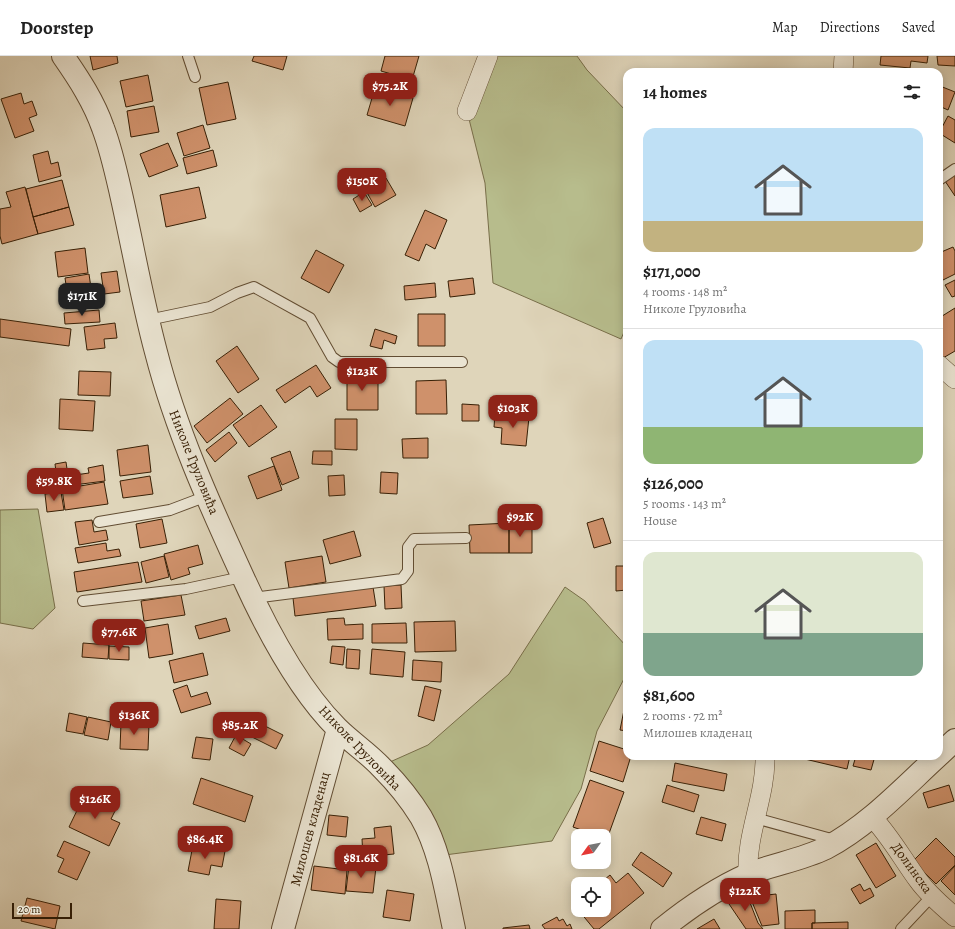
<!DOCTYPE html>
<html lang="en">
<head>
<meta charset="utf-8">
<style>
  :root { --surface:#fff; --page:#f2f2f2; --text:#222; --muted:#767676; --line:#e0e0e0; --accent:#8f2418 }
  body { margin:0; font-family:Alegreya,serif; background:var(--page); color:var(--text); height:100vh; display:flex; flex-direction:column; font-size:15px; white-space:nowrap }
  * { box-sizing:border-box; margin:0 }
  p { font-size:13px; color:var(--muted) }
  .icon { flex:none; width:22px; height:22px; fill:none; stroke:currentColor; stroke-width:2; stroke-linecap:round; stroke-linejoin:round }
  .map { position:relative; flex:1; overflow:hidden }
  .sheet { position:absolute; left:623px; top:12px; width:320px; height:692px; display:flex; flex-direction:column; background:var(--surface); border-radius:12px; box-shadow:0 2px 10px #0003 }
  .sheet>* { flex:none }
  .needle { width:26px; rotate:237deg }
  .fabs { position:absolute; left:571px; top:773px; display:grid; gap:8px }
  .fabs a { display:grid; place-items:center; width:40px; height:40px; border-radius:8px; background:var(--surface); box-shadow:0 2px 10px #0003; font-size:20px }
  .scale { position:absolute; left:12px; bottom:10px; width:60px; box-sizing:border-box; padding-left:4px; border:2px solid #382006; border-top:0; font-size:11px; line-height:14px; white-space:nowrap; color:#382006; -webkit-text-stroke:3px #eae4d2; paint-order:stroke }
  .price { position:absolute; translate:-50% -34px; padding:0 9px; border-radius:8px; background:var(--accent); color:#fff; font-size:13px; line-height:26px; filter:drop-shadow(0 1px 2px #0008) }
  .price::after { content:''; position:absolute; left:50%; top:24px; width:12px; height:9px; margin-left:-6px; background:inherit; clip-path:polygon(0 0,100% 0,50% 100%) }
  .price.on { background:#222; color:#fff }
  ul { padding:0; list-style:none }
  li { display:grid; align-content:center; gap:8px; height:212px; padding:0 20px }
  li+li { border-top:1px solid var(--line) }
  li span { display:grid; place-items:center; height:124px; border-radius:12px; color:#555 }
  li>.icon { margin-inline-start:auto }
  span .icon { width:72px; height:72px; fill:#fffc; stroke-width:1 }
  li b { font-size:17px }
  h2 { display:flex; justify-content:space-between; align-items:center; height:48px; padding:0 20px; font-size:17px }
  header { display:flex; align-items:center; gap:24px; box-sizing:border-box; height:56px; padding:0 20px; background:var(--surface); border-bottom:1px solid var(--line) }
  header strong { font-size:19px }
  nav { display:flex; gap:22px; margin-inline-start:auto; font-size:14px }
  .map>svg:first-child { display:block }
  .green { fill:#b7bc8c; stroke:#786e49 }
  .building { fill:#cf916b; stroke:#382006 }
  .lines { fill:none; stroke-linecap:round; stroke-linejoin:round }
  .service-casing { stroke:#624d33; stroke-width:12 }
  .minor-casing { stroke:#624d33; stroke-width:20 }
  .tertiary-casing { stroke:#624d33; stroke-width:24 }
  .service { stroke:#eae4d2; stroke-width:10 }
  .minor { stroke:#eae4d2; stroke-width:19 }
  .tertiary { stroke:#eae4d2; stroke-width:22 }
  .labels { text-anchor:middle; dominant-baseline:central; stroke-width:3; stroke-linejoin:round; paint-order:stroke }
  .street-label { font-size:14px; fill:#382006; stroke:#eae4d2 }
</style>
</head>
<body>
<header>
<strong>Doorstep</strong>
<nav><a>Map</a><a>Directions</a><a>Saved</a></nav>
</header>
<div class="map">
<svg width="955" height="873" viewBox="0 0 955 873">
  <rect width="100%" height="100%" fill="#dfd5ba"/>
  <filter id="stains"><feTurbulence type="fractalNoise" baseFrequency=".005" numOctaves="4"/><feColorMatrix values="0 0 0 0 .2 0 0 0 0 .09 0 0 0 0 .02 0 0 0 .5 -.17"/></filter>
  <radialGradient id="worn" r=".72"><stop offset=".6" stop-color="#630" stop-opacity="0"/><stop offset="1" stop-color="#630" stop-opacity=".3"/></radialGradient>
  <path class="green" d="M488 0H577L587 14 627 56V269L621 283 493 227 485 127 467 55Z
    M38 453 55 552 33 573 0 567V454Z
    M565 531 585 545 627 591V617L597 675 581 733 552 785 437 800 381 710 428 689 509 618Z"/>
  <path class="building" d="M90 0H117L118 7 93 14Z
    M254 0H287L283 14 252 5Z
    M385 0H419L412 24 381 15Z
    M881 0H928L927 7 911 5 910 12 880 9Z
    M937 0H955V10L938 9Z
    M148 19 153 45 126 51 120 25Z
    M228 26 236 63 207 69 199 32Z
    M940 30 955 36 948 54 939 50Z
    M375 32 413 42 405 70 367 59Z
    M21 37 24 48 32 45 37 59 29 62 34 75 15 82 1 43Z
    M154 50 159 76 131 81 127 55Z
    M948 60 955 64V87L939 77Z
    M203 69 210 92 184 100 177 77Z
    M168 87 178 110 149 121 140 98Z
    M213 94 217 110 187 118 183 102Z
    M48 95 51 108 58 106 61 120 39 126 33 99Z
    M955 119V140L945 125Z
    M386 122 396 139 375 151 365 133Z
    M62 124 69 151 33 161 26 133Z
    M25 131 38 178 2 188 0 180V153L11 151 6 136Z
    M199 131 206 162 166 171 160 139Z
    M364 136 372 149 360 156 353 143Z
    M69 151 74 169 38 178 33 161Z
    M425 154 447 164 435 193 426 188 419 205 405 199Z
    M953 191 955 195V218L939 226V197Z
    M85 192 88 217 58 221 55 196Z
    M316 194 344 209 329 237 301 222Z
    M117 215 120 236 104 238 101 217Z
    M89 218 93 246 69 249 65 222Z
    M473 222 475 238 450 241 448 225Z
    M955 224V240L952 241 945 229Z
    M435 227 436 241 405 244 404 230Z
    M955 252V295L943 302 939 294V262Z
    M99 254 100 266 65 268 64 257Z
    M418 258H445V290H418Z
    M0 263 71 273 69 290 0 281Z
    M115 267 117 282 104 283 105 292 87 294 84 271Z
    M375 273 397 280 395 288 384 284 382 293 370 290Z
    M237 290 259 323 238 337 216 305Z
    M316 309 331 332 317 341 310 330 285 347 276 334Z
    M79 315 111 316 110 340 78 339Z
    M347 319H378V354H347Z
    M446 324 447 358H416V325Z
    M230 342 243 358 207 387 194 370Z
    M60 343 95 345 93 375 59 373Z
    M462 348 479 349V365H462Z
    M261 349 277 371 249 391 233 369Z
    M495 358 529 361 526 390 501 388 502 372 494 371Z
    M335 363H357V394L335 393Z
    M229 376 237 387 215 406 206 394Z
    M428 382V402H403L402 383Z
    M148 389 151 416 120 420 117 394Z
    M290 395 299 422 282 429 271 402Z
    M313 395H332V409L312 408Z
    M66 406 68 420 89 417 88 412 103 409 105 425 58 431 55 408Z
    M274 410 282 434 257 443 248 420Z
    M381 416 398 417 397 438 380 437Z
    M344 419 345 439 329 440 328 420Z
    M150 420 153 438 123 442 120 425Z
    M104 426 108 448 65 454 62 433Z
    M61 436 64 454 47 456 45 438Z
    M603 462 611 487 594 492 587 467Z
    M162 463 167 487 140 492 136 468Z
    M92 464 94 476 106 474 108 484 79 489 75 466Z
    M509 467V497H470L469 469Z
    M509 467H532V497H509Z
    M354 475 361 500 330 508 323 484Z
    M106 487 107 495 119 493 121 500 78 507 75 492Z
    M198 489 203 508 188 512 190 518 171 524 164 498Z
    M164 500 169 521 146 527 141 506Z
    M322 500 326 526 289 532 285 506Z
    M138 506 142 526 77 536 74 516Z
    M616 510H627V534L616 535Z
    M401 529 402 552 385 553 384 530Z
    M373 531 376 550 295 560 293 542Z
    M181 539 185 559 144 565 141 545Z
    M226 562 230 575 199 583 195 570Z
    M344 562 345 569 363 568V583L328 584 327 563Z
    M455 565 456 595 415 596 414 566Z
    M406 567 407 587H372V568Z
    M168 568 173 598 149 602 145 572Z
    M83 587 109 589 108 603 82 601Z
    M109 590 129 591V604L109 603Z
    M332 590 345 591 343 609 330 607Z
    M347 593 360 594 359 613 346 612Z
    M372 593 405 596 403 621 370 618Z
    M203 597 208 619 174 627 169 605Z
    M413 604 442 606 441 626 412 624Z
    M187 629 191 641 207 636 211 648 181 657 173 634Z
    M425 630 441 634 434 665 418 660Z
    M624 654 627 655V675L620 674Z
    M69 657 87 661 83 678 66 675Z
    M88 661 111 666 108 684 84 679Z
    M253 664 283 679 276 693 246 678Z
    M121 667 149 668 148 694 120 693Z
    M236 679 251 688 244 700 229 692Z
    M196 681 213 683 210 704 192 702Z
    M599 685 627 694V700H631L623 726 590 715Z
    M792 700H850L847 713Z
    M856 700H875L871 714 853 710Z
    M675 707 727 718 724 735 672 725Z
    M201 722 253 740 245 766 193 748Z
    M590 724 624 736 607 783 604 782V780H598L573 771Z
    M667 729 699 739 694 756 662 746Z
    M949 729 954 745 928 752 923 737Z
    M85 738 116 753 111 763 120 767 109 790 69 771Z
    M329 759 348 761 346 781 327 779Z
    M701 761 726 768 722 785 696 778Z
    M391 770 394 798 363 801 362 783 375 782 374 772Z
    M936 782 955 801V809L936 828 913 805Z
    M64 785 90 796 77 824 58 816 64 803 57 800Z
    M876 787 896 820 876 832 856 799Z
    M193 789 225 795 222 811 211 809 209 819 188 815Z
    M641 796 672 817 663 831 632 809Z
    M349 809 376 811 373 837 346 835Z
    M314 810 347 814 345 838 311 834Z
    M955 810V839L941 825Z
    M628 817 644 837 599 873H594L580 856 582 854H604V828H599L610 819 616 827Z
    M860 828 864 835 870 832 874 840 860 848 851 833Z
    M387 834 414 838 410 865 383 861Z
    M776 838 779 868 762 870 750 841Z
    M747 839 758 867 763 873H746L727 845Z
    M27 842 60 850 55 873 21 865Z
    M216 843 241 845 239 873H214Z
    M815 854V867H812V873H785V855Z
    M557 861 559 865 563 863 567 870 570 868 572 873H545L542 869Z
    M714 863 720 873H697Z
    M848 866V873H812V867Z
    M529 869 530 873H503V872Z"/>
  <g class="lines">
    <g class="service-casing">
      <path id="service" d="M188 0 195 21
        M939 124 955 113
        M148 264 210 251 237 237 254 231 310 262 332 301 339 306H462
        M99 466 170 454 207 440
        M253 542 402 523 408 515V491L414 483 466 482
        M83 545 186 533 242 521
        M755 762 835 784
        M901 873 932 840"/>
    </g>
    <g class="minor-casing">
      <path id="minor" d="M843 16 844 0
        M467 55 488 0
        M939 309 955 323
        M872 761C890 780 902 802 918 824 928 838 942 850 955 861
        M748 818C746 778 766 740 765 700"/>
    </g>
    <g class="tertiary-casing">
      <path id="tertiary" d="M63 0C79 23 94 46 103 72 111 93 116 116 121 138 133 191 142 244 156 296 176 374 209 447 242 519 265 570 298 633 337 672 351 686 368 697 381 711 396 726 410 743 421 761 440 794 446 836 454 873
        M939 699 955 684
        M283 873 338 673
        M662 873C688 852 717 832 749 818 774 808 801 804 826 792 869 769 902 733 938 700"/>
    </g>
    <use href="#service" class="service"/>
    <use href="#minor" class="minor"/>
    <use href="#tertiary" class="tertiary"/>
  </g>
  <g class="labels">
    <g class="street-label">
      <text transform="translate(194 406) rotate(68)">Николе Груловића</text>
      <text transform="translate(360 692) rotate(46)">Николе Груловића</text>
      <text transform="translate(310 773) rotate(-75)">Милошев кладенац</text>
      <text transform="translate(912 812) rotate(54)">Долинска</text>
    </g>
  </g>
  <rect width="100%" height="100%" filter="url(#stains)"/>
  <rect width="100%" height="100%" fill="url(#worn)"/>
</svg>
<div class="fabs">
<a><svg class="needle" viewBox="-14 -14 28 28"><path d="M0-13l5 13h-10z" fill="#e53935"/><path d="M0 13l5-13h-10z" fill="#767676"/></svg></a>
<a><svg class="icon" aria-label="locate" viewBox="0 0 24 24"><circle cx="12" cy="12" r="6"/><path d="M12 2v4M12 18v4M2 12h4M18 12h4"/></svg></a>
</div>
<div class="scale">20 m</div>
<b class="price" style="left:390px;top:51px">$75.2K</b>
<b class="price" style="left:362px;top:146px">$150K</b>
<b class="price on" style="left:82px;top:261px">$171K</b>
<b class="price" style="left:362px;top:336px">$123K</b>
<b class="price" style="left:513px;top:373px">$103K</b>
<b class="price" style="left:54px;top:446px">$59.8K</b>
<b class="price" style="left:520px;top:482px">$92K</b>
<b class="price" style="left:119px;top:597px">$77.6K</b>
<b class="price" style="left:134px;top:680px">$136K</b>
<b class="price" style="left:240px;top:690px">$85.2K</b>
<b class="price" style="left:95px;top:764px">$126K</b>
<b class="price" style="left:205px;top:804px">$86.4K</b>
<b class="price" style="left:361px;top:823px">$81.6K</b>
<b class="price" style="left:745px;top:856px">$122K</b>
<section class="sheet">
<h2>14 homes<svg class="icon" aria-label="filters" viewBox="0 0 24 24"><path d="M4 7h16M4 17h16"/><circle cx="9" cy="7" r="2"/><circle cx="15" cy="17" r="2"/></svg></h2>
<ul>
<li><span style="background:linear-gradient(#bfe0f5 75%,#c2b280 0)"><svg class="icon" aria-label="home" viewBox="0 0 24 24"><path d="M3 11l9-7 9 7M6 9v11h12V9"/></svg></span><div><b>$171,000</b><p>4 rooms · 148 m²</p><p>Николе Груловића</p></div></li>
<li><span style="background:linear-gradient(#bfe0f5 70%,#8fb573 0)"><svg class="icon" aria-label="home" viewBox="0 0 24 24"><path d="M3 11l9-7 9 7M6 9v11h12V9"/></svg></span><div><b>$126,000</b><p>5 rooms · 143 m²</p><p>House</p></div></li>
<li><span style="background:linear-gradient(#dfe7d0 65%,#7fa58c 0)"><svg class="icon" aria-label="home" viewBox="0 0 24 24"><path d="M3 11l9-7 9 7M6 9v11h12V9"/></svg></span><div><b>$81,600</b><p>2 rooms · 72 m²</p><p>Милошев кладенац</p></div></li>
</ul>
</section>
</div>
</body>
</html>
